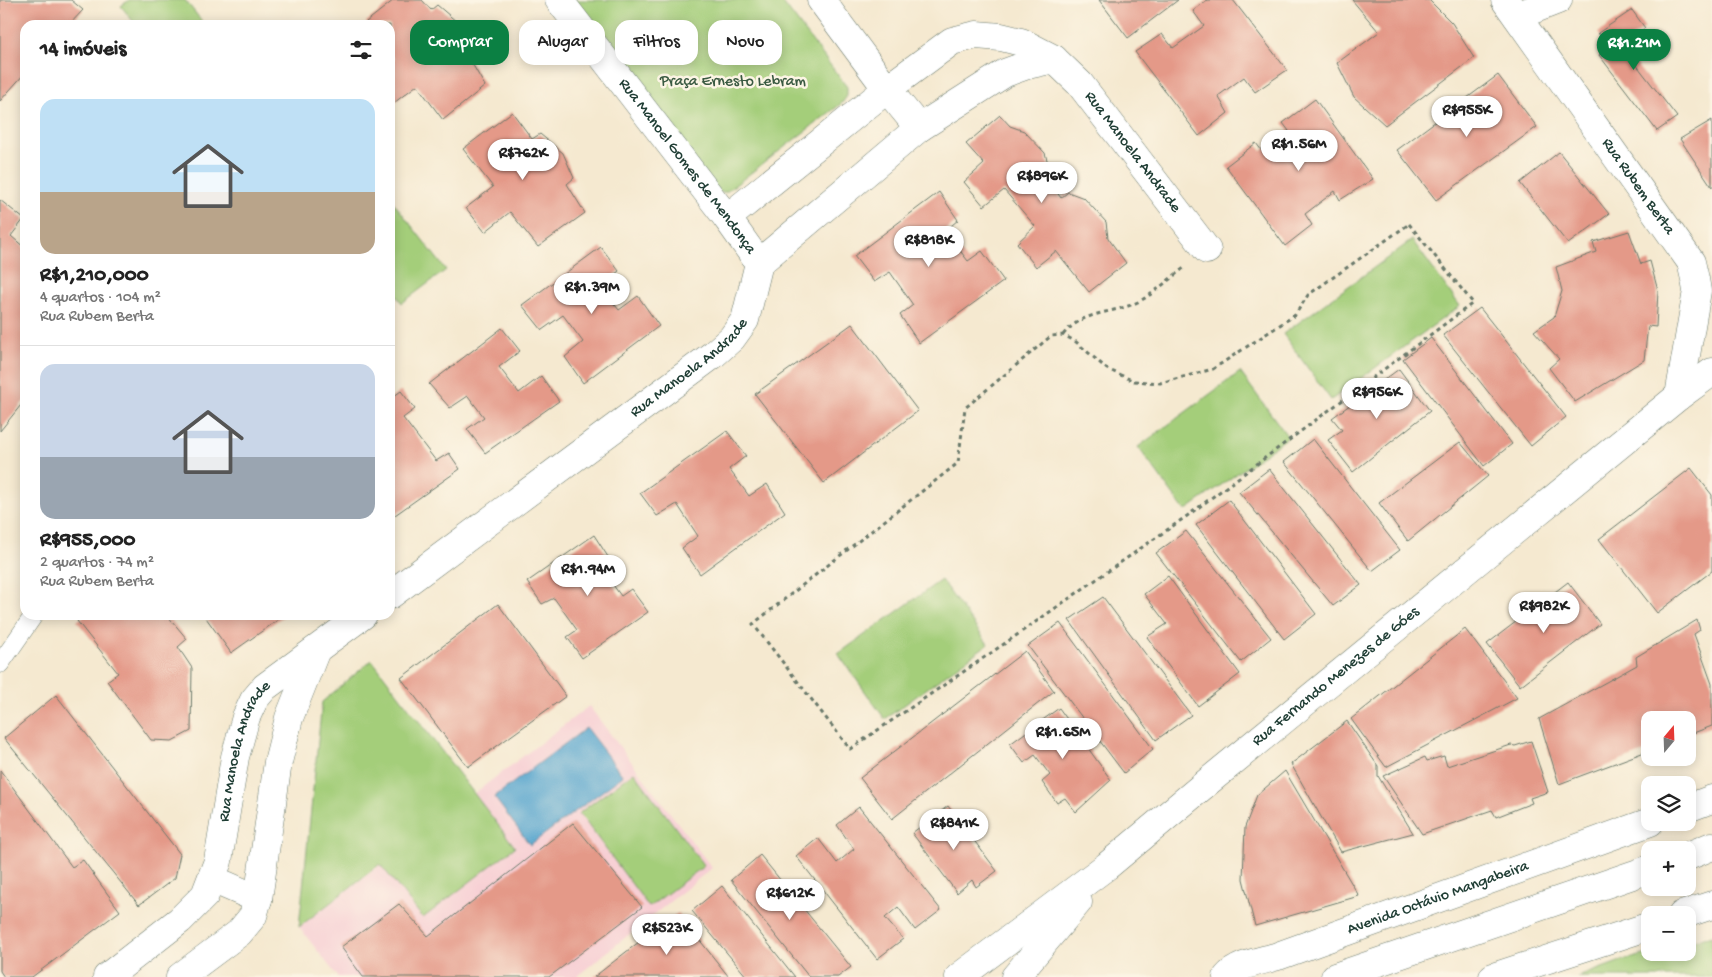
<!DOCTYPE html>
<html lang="pt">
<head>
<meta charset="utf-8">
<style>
  :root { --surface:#fff; --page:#f2f2f2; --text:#222; --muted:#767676; --line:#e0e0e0; --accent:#0b8043 }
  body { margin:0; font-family:"Gochi Hand",sans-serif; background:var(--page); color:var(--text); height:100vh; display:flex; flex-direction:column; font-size:19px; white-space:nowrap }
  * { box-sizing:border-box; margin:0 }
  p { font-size:16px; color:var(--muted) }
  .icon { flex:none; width:28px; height:28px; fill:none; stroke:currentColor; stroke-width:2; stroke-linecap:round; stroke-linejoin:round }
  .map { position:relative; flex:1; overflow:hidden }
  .sheet { position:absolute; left:20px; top:20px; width:375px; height:600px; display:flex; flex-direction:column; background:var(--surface); border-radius:15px; box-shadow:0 2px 12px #0003 }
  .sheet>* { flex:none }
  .banner { position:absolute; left:410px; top:20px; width:475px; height:45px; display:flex; gap:10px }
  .needle { width:32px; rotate:19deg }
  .buttons { position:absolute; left:1641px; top:711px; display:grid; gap:10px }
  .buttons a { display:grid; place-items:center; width:55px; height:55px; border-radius:10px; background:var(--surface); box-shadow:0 2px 12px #0003; font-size:25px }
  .price { position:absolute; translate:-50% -42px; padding:0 11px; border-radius:18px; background:#fff; color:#222; font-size:16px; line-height:32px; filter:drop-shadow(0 1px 2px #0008) }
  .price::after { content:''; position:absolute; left:50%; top:30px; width:15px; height:11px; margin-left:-8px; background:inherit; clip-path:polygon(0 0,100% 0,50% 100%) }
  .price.selected { background:var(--accent); color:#fff }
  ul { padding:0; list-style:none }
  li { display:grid; align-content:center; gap:10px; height:265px; padding:0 20px }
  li+li { border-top:1px solid var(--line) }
  li span { display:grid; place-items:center; height:155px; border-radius:15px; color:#555 }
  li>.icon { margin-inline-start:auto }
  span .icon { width:90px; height:90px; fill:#fffc; stroke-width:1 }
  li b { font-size:21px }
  h2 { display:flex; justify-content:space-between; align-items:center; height:60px; padding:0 20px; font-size:21px }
  .tag { padding:0 18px; border-radius:15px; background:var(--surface); box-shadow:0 2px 12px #0003; font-size:18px; line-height:45px }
  .tag.selected { background:var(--accent); color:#fff }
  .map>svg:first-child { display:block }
  .built { fill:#f7cfd4 }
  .green { fill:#a4ce7a; stroke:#628657 }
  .water { fill:#54a4ce; stroke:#3a7081 }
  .building { fill:#e49988 }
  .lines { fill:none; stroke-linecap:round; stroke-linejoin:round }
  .lane-casing { stroke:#6a796b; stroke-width:19 }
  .street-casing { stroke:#6a796b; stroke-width:29 }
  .secondary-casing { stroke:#6a796b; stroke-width:29 }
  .primary-casing { stroke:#6a796b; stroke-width:29 }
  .path { stroke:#6a796b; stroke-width:3; stroke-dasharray:4 4; stroke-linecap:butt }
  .lane { stroke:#fff; stroke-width:18 }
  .street { stroke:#fff; stroke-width:28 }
  .secondary { stroke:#fff; stroke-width:28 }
  .primary { stroke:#fff; stroke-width:28 }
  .labels { text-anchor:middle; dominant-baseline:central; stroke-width:5; stroke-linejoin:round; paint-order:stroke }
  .park-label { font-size:16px; fill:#3a5a42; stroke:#fcf5e5 }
  .street-label { font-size:16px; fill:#1f3d34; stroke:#fcf5e5 }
</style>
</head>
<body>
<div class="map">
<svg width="1712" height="977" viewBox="0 0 1712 977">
  <rect width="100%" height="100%" fill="#fcf5e5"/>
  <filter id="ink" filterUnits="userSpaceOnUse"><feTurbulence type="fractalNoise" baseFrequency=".02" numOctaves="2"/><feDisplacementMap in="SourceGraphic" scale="10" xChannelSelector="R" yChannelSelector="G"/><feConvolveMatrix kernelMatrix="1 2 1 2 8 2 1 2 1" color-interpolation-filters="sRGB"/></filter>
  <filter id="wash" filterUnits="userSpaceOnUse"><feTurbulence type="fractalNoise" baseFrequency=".0096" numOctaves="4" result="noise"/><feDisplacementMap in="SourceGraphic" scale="20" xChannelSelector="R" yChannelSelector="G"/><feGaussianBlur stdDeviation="1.12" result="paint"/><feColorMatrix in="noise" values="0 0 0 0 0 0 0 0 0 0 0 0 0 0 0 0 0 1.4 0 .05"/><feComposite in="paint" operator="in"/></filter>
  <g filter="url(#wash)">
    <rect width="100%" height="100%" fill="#f5e9d0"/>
    <path class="built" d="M589 706 712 868 576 977H338L299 927Z"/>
    <path class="green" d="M129 0H185L205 25H136L121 6Z
      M567 0H781L847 87V96L842 103 726 192H718Z
      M390 198 446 270 402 303 390 287Z
      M1412 240 1460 306 1331 400 1283 334Z
      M1240 372 1288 437 1185 511 1138 447Z
      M941 580 988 644 885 719 838 654Z
      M372 660 515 847 423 918 380 864 299 927 322 702Z
      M634 772 704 866 649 907 579 813Z
      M1712 936V977H1578L1621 961 1652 953 1688 952V942Z"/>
    <path class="water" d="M586 728 623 776 530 845 494 797Z"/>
    <g id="blocks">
      <path class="building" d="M0 0H71L83 10 69 25H25V73L0 101Z
        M394 0H422L431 10 437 5 464 28 477 54 470 60 485 86 443 120 417 85 390 106V62L394 59 390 53V25H368L366 22Z
        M1099 0H1178L1128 38Z
        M1207 0H1233L1287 70 1255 92 1244 77 1218 96 1228 113 1199 136 1135 52 1162 34 1173 48 1204 26 1193 11Z
        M1352 0H1429L1452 23 1474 58 1385 125 1354 97 1337 63 1379 32Z
        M1632 10 1645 28 1621 45 1677 117 1657 131 1599 55 1610 49 1598 33Z
        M1498 75 1537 127 1436 200 1397 150Z
        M1315 99 1373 179 1340 200 1335 191 1305 214 1312 225 1285 246 1226 166 1256 143 1262 151 1289 131 1283 123Z
        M512 112 532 139 540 134 563 153 574 178 567 184 585 213 538 247 510 212 485 232 466 208 493 187 463 149Z
        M1000 115 1010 126 1024 131 1045 153 1049 167 1043 173 1061 198 1068 192 1084 198 1106 222 1108 238 1126 263 1089 292 1056 251 1036 267 1017 243 1035 226 1004 190 984 206 964 182 984 164 966 144Z
        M1712 120V187L1680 139Z
        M1559 152 1609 214 1568 244 1520 183Z
        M939 192 958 220 945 231 968 261 982 251 1004 281 919 343 900 315 913 305 890 272 874 282 854 256Z
        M0 200 24 219 11 236 25 248V400L0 431Z
        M1629 231 1641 264 1650 261 1658 291 1656 327 1648 326 1644 360 1575 402 1549 368 1559 359 1534 331 1554 317 1562 291 1556 267 1596 252 1593 242Z
        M601 247 619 271 600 286 619 310 638 296 659 326 583 383 565 357 583 342 563 315 542 330 522 305Z
        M1480 308 1566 417 1531 446 1443 335Z
        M852 324 918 411 824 483 755 394Z
        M502 328 520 351 499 367 519 393 541 376 559 401 485 453 467 429 484 417 468 396 450 408 429 384Z
        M1431 338 1512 444 1484 466 1403 359Z
        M1399 369 1430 411 1353 472 1328 440 1342 430 1332 418Z
        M401 391 415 409 403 418 436 461 449 453 460 469 395 515 390 509V497L393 494 390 490V399Z
        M727 431 746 456 729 469 749 496 767 484 785 512 700 574 682 548 698 536 677 504 657 516 640 493Z
        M1313 439 1400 550 1372 571 1284 462Z
        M1460 442 1488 476 1408 541 1379 503Z
        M1691 468 1712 495V571L1657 613 1599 539Z
        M1269 469 1361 585 1333 606 1239 492Z
        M1229 500 1316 614 1284 639 1196 525Z
        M1186 531 1271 638 1241 662 1156 553Z
        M594 535 610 560 600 567 621 596 631 589 648 612 582 658 567 637 577 630 554 598 542 604 527 582Z
        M1168 576 1240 674 1198 706 1147 637 1167 624 1144 594Z
        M1568 582 1600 624 1520 686 1487 644Z
        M1103 597 1191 715 1156 740 1069 620Z
        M498 604 566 696 468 767 401 678Z
        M85 615H167L187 639 178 647 192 668 191 731 172 741 151 740 107 681 118 673 77 621Z
        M204 615H285L231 653Z
        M1697 620 1700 630 1694 634 1712 684V726L1688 735V720H1650V750L1559 784 1539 719 1637 665 1636 657Z
        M1060 623 1153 749 1124 773 1028 646Z
        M1465 629 1517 698 1386 767 1351 719Z
        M1025 651 1054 691 892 819 860 778Z
        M56 695 180 854 175 878 139 905 4 738Z
        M1059 708 1111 780 1076 812 1065 798 1057 803 1042 782 1050 775 1035 755 1024 763 1010 744Z
        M1347 721 1378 766V776L1413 833 1341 852 1291 764Z
        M1531 741 1548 792 1530 798 1532 803 1496 817 1492 810 1422 834 1383 776 1425 757 1427 761 1444 756 1447 766 1511 745 1515 746Z
        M0 770 72 867 83 860 120 911 32 977H4L0 971Z
        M1285 771 1359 896 1255 926 1243 879 1245 827 1257 795Z
        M948 806 997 871 976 887 972 880 957 893 912 833Z
        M859 807 941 910 915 930 898 907 885 918 903 939 877 959 796 856 818 838 837 863 854 849 837 825Z
        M573 823 642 907 549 977H363L341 947 399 904 428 936Z
        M760 855 851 967 838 977H809L731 880Z
        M722 886 795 977H747L692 911Z
        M678 913 729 977H594L635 945Z"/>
    </g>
  </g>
  <g filter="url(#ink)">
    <use href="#blocks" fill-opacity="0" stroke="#6a796b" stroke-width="1"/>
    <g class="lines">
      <g class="lane-casing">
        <path id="lane" d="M0 664 34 615"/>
      </g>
      <g class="street-casing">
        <g id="street">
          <path id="s1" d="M559 0 727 218 759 263"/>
          <path d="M821 0 887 89 919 128"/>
          <path d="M1517 16 1558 0"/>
          <path id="s2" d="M727 218 887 89 952 41 976 35 1001 37 1021 42 1054 59 1080 84 1207 250"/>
          <path id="s3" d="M390 595 714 354 732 338 745 320 759 263 919 128 1005 73 1027 65 1054 59"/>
          <path d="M1688 808 1712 799"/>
          <path d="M212 879 258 899"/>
          <path id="s4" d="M107 977 180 920 205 895 218 861 235 757 246 717 254 700 265 687 363 615"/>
          <path d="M180 977 239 933 253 916 258 899 278 762 289 718 316 650"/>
          <path id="s5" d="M1227 977C1238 964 1262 961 1278 956L1650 822"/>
        </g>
      </g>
      <g class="secondary-casing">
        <g id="secondary">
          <path id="s6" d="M1505 0 1691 262 1695 279 1697 291 1679 396"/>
        </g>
      </g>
      <g class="primary-casing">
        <g id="primary">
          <path d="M1688 856 1712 846"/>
          <path d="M1682 915 1712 905"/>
          <path id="s7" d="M959 977 1107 866 1210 780 1679 396 1712 372"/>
          <path d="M1015 977 1078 902"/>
          <path d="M1335 977 1650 869"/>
          <path d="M1493 977 1650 926"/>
        </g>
      </g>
      <path class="path" d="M1409 224 1473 303 1187 516 1004 644 850 749 753 624 958 463 965 408 1051 336 1063 335 1075 341 1107 369 1134 381 1160 383 1213 369 1295 315 1308 295Z
        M1063 335C1084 309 1113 315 1140 301 1156 292 1170 278 1184 268"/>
      <use href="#lane" class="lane"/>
      <use href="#street" class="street"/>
      <use href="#secondary" class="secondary"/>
      <use href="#primary" class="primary"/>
    </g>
  </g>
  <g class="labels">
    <g class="park-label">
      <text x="733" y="82">Praça Ernesto Lebram</text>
    </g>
    <g class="street-label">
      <text stroke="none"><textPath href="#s2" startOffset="516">Rua Manoela Andrade</textPath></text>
      <text stroke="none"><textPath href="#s1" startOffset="210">Rua Manoel Gomes de Mendonça</textPath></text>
      <text stroke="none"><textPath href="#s6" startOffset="229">Rua Rubem Berta</textPath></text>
      <text stroke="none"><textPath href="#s3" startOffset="376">Rua Manoela Andrade</textPath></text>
      <text stroke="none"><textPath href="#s7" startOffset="482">Rua Fernando Menezes de Góes</textPath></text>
      <text stroke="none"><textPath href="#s4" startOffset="278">Rua Manoela Andrade</textPath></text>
      <text stroke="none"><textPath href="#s5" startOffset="226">Avenida Octávio Mangabeira</textPath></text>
    </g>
  </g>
</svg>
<div class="buttons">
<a><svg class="needle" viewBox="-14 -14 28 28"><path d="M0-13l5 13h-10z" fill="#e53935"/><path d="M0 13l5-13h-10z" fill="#767676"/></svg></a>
<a><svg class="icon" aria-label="layers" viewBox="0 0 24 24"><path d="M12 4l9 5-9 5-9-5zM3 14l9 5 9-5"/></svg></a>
<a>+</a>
<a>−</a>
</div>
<b class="price selected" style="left:1634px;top:71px">R$1.21M</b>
<b class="price" style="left:1467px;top:138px">R$955K</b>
<b class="price" style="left:1299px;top:172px">R$1.56M</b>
<b class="price" style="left:523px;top:181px">R$762K</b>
<b class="price" style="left:1042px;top:204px">R$896K</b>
<b class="price" style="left:929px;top:268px">R$818K</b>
<b class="price" style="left:592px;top:315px">R$1.39M</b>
<b class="price" style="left:1377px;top:420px">R$956K</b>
<b class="price" style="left:588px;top:597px">R$1.94M</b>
<b class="price" style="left:1544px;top:634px">R$982K</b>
<b class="price" style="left:1063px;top:760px">R$1.65M</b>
<b class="price" style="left:954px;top:851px">R$841K</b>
<b class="price" style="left:790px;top:921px">R$612K</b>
<b class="price" style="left:667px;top:956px">R$523K</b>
<div class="banner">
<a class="tag selected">Comprar</a>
<a class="tag">Alugar</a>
<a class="tag">Filtros</a>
<a class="tag">Novo</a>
</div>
<section class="sheet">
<h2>14 imóveis<svg class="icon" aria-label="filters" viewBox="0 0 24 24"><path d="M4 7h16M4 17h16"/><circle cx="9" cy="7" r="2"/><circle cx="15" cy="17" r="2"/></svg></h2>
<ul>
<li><span style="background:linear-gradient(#bfe0f5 60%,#b9a48a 0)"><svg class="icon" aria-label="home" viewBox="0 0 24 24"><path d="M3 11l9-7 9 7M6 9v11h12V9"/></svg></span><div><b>R$1,210,000</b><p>4 quartos · 104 m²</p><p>Rua Rubem Berta</p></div></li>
<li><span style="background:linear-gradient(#c9d6e8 60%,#9aa5b1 0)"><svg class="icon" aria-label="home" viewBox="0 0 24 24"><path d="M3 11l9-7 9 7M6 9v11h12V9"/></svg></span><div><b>R$955,000</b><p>2 quartos · 74 m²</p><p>Rua Rubem Berta</p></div></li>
</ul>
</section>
</div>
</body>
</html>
